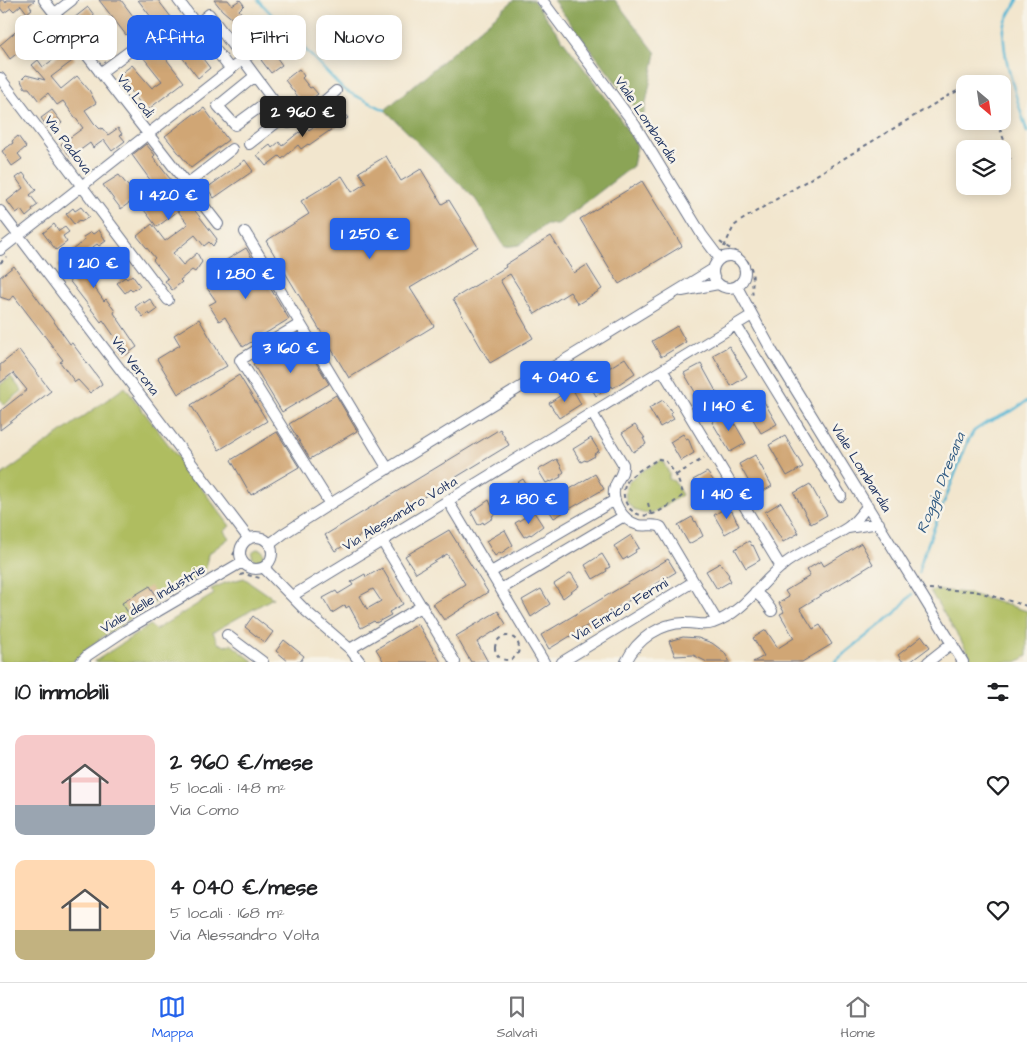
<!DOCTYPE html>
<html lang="it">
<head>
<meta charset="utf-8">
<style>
  :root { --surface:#fff; --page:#f2f2f2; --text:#202124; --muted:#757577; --line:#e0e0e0; --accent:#2563eb }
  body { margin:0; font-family:"Architects Daughter",sans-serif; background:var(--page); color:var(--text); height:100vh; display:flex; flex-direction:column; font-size:19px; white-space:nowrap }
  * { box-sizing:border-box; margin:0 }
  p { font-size:16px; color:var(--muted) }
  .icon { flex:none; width:28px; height:28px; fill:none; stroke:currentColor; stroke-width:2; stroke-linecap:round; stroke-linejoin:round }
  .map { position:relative; height:662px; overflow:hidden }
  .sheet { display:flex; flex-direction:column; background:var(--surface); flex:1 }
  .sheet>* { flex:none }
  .guide { position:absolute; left:15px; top:15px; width:500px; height:45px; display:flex; gap:10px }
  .needle { width:32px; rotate:151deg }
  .fabs { position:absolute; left:956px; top:75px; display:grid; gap:10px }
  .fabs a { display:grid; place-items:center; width:55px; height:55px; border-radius:10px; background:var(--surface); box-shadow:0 2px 12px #0003; font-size:25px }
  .price { position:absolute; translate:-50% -42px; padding:0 11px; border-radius:5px; background:var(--accent); color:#fff; font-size:16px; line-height:32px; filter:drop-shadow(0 1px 2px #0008) }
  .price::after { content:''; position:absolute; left:50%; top:30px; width:15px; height:11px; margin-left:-8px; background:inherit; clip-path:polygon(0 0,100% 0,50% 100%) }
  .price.selected { background:#222; color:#fff }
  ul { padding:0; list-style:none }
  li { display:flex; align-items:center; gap:15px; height:125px; padding:0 15px }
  li span { display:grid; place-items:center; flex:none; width:140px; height:100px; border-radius:10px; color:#555 }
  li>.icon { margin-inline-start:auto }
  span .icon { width:60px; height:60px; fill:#fffc; stroke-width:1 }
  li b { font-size:21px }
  h2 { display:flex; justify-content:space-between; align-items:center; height:60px; padding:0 15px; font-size:21px }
  .chip { padding:0 18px; border-radius:10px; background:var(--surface); box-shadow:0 2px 12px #0003; font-size:18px; line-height:45px }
  .chip.selected { background:var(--accent); color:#fff }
  .dock { display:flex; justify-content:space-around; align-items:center; height:70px; border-top:1px solid var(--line); background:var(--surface); font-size:14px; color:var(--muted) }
  .dock a { display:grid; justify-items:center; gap:2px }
  .dock .selected { color:var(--accent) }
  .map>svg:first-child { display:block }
  .green { fill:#afbd60; stroke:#65765f }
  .forest { fill:#8ba456; stroke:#536a5a }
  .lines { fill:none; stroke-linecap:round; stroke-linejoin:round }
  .stream { stroke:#56b6d4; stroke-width:2.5 }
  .building { fill:#d0a674; fill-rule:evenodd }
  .minor-casing { stroke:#666f85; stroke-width:12 }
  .path { stroke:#666f85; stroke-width:2; stroke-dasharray:4 4; stroke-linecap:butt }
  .minor { stroke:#fff; stroke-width:10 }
  .labels { text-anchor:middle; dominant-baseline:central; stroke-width:5; stroke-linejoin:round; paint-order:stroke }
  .street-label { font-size:14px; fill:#1b2f5e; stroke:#f7f3e8 }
  .water-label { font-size:15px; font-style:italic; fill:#2d5881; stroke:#f7f3e8 }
</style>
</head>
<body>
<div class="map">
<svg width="1027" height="662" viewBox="0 0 1027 662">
  <rect width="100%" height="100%" fill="#f7f3e8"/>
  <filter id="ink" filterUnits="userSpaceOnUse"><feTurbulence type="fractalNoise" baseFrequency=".02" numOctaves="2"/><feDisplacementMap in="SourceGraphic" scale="10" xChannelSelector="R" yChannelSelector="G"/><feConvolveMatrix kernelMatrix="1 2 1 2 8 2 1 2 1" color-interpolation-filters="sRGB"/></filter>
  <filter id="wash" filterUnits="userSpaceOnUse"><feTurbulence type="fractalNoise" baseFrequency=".0096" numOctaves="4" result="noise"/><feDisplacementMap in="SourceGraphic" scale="20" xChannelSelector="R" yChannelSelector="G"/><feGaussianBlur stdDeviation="1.12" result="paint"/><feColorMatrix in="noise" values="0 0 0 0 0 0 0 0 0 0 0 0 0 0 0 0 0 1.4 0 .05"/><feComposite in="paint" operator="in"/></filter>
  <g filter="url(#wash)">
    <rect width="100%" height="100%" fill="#f2e6ce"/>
    <path class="green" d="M11 377 22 391 4 405 0 399V385Z
      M125 387 230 526 224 531 229 538 208 554 205 573C160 601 111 626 72 662H0V476Z
      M662 460 669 473V479L674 481 682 495 653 513C635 517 617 499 629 482 636 472 652 466 662 460Z
      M252 555a6 6 0 1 1 12 0a6 6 0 1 1-12 0Z
      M244 578 273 598 213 632 218 643 225 646 231 644 254 662H94L150 625 155 630 214 594 211 589 225 583Z
      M936 590 968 593 1027 611V656L1017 662H974L930 591Z"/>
    <path class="forest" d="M514 0H533L612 106 637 146 633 166 558 224H546L519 245 505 247 476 200 385 110Z
      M553 0H615L656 53 643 118Z"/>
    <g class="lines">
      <path class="stream" d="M258 0 343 89 350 93 385 110
        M1018 0C1014 7 1008 15 1005 24 998 48 1020 107 1027 132
        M919 573 921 562 932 533 968 441 974 431 986 423 1012 411 1027 401
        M834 662 895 613 912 594"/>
    </g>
    <g id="blocks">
      <path class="building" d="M0 0H4L6 3 7 2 6 0H35L29 5 32 9 27 13 21 5 14 11 11 8 4 13 0 8Z
        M99 0H121L139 24 126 35Z
        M138 0H158L210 68 198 78Z
        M214 0H228L232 5 240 0 244 5 239 10 249 23 257 16 263 24 245 40 232 23 235 21 222 10Z
        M88 7 115 43 102 53 74 18Z
        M20 28 29 39 27 41 29 44 10 59 0 45Z
        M65 46 75 59 51 77 61 89 77 76 89 90 96 103 85 110 94 123 100 129 102 128 108 135 118 128 122 134 120 135 125 141 112 151 104 140 93 148 90 143 71 157 61 144 83 128 63 101 57 105 48 93 39 101 29 88H25L22 83 21 80 26 75 45 80 32 65 38 60 43 67 58 56 56 53Z
        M157 47 184 82 146 111 119 75 132 65 152 88 162 81 143 57Z
        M272 51 282 65 271 73 261 60Z
        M299 69 304 76 302 78 310 88 312 87 318 94 304 105 285 80Z
        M339 107 348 118 309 145 308 144 301 149 298 145 282 159 279 156 266 166 257 155 270 145 272 148 279 142 282 146 299 132 300 133 307 128 309 130Z
        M204 108 228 140 191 168 165 136 195 113 196 114Z
        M52 110 62 123 51 132 41 118Z
        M18 136 26 147 18 154 22 159 12 166 2 151 13 143 12 141Z
        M146 144 155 155 153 157 217 239 213 246 209 242 204 246 195 235 173 253 183 265 197 253 202 262 195 272 192 270 180 280 182 282 172 290 165 281 168 279 153 260 155 258 137 236 152 224 165 241 188 224 178 211 157 227 138 202 156 188 132 155Z
        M386 156 401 181 421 169 442 204 449 200 478 247 410 288 434 326 349 378 266 241 309 214 301 201 342 176 352 192 366 183 359 172Z
        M245 160 253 171 214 198 207 188Z
        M23 173 36 190 30 195 38 205 32 209 33 211 26 217 21 210 16 213 7 201 23 188 16 178Z
        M119 175 137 197 121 209 103 185Z
        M642 181 682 246 619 284 580 219Z
        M81 207 89 217 81 222 79 220 74 224 66 214 73 208 75 211Z
        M54 224 59 231 65 227 69 232 63 236 67 242 56 250 43 233Z
        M99 230 106 241 99 246 97 244 85 253 94 266 85 274 104 301 106 299 115 311 114 313 137 347 126 355 118 344 119 343 103 320 101 322 58 266 75 253 72 250 85 240 83 237 91 232 93 234Z
        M551 236 574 273 587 265 602 289 578 304 570 292 535 314 510 274 500 280 533 338 490 363 453 299 506 267 505 265Z
        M246 248 289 319 243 347 225 317 219 321 209 305 216 301 207 288 231 274 223 262Z
        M116 254 124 264 108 272 101 261 108 256 110 258Z
        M14 266 70 344 72 343 100 380 102 384 90 393 78 380 75 382 60 362 63 360 14 296 9 300 0 297V277Z
        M132 275 140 286 132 291 130 289 125 293 117 283 125 277 127 279Z
        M150 299 157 310 150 315 149 313 143 317 135 307 143 301 144 303Z
        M199 319 227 366 178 394 157 359 180 345 174 335Z
        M677 326 686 342 661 357 652 341Z
        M300 336 329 384 282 412 253 364Z
        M729 346 747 376 731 386 713 355Z
        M19 350 51 391 0 430V411L27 390 13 373 0 383V365Z
        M625 358 635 373 613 388 612 386 596 396 587 380 599 373V374Z
        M701 364 718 395 702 404 684 373Z
        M239 375 267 421 219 450 191 405Z
        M572 388 581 404 559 418 549 403Z
        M759 393 777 424 761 433 743 402Z
        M336 395 357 431 310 459 289 424Z
        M663 400 672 412 670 413 674 419 660 427 649 408Z
        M728 412 746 443 730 452 712 422Z
        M635 425 645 438H643L646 444 633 452 622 433Z
        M500 429 509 445 335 551 325 535Z
        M277 432 299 467 251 495 231 460Z
        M683 434 686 439 688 438 694 453 681 461 670 442Z
        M785 436 803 467 787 476 769 445Z
        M591 438 599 451 594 454 595 456 586 461 585 460 581 462 573 449Z
        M755 455 772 486 756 495 739 464Z
        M557 459 564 472 560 475 561 477 551 482 550 481 546 483 538 470Z
        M707 472 716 484 714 485 718 490 704 498 693 480Z
        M595 474 604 489 554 518 545 504Z
        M523 479 531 492 526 495 527 497 518 503 517 501 512 503 504 491Z
        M810 484 827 515 811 524 794 493Z
        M489 500 495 514 492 516 493 518 484 524 483 522 478 525 471 512Z
        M781 502 799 533 783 542 765 512Z
        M727 507 730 512 732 511 739 526 725 534 714 515Z
        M534 512 543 526 531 535 530 534 524 537 515 523Z
        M692 517 695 522 696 521 703 536 689 544 678 525Z
        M449 530 488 592 444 620 433 604 465 584 447 554 416 573 405 556Z
        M505 530 513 545 500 554V552L495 556 486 541Z
        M631 535 639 548 635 550 636 552 623 560 614 546Z
        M749 541 752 546 753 545 760 560 746 568 735 549Z
        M861 543 873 564 800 608 813 629 820 625 832 644 802 662H753L764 656 753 638 766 630 778 648 794 638 780 614 784 612 779 603 789 597 785 591 810 576 806 570 821 561 824 566Z
        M602 554 610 567 606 569 607 571 593 579 585 565Z
        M668 559 676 572 549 649 541 635Z
        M720 563 729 575 728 576 731 581 717 589 706 571Z
        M382 568 403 604 389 612 391 615 376 623 374 621 361 628 349 606 346 608 345 605 332 613 323 598 336 591 338 594 353 585 351 582 365 574 366 577ZM373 589 381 601 367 609 360 596Z
        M571 573 579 586 563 598 554 584Z
        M150 586 158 598 130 616 122 603Z
        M541 589 550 604 531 617 522 600Z
        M498 611 506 624 477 642 488 662H471L456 636Z
        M253 616 273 632 265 643 245 627Z
        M418 624 441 662H384L376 649Z
        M922 636 930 647 910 662H903L898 655Z
        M683 637 698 638 712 643 724 652 730 662H707L693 655 675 656 669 641Z
        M284 640 304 656 300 662H289L276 651Z"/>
    </g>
  </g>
  <g filter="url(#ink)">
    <use href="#blocks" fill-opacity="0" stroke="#666f85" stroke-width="1"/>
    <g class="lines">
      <g class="minor-casing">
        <path id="minor" d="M44 0 218 224
          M178 0 230 69
          M542 0 635 125 702 235 720 259
          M54 14 72 0
          M197 24 209 14 285 116
          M100 73 146 39
          M255 76 218 106 235 125 272 98
          M0 78 168 300
          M249 144 285 116 289 123 314 110 336 91
          M187 184 232 149
          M0 211 249 539
          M245 232 388 469
          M0 250 278 32
          M713 272a16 16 0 1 1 32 0a16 16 0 1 1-32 0Z
          M737 287 772 351 963 662
          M682 291 718 284
          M300 324 240 360 330 504
          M736 325 841 496
          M663 371 781 567
          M592 413 623 464C624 474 618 478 615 486 610 501 623 521 638 525 646 527 654 523 661 527L717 621
          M448 501 544 662
          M848 528 879 523
          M240 553a16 16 0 1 1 32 0a16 16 0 1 1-32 0Z
          M382 541 455 662
          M270 544 283 534 330 504 713 269
          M264 568 307 612 350 649 360 662
          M491 572 615 500
          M501 589 624 516
          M755 592 764 600 772 611
          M292 596 752 315
          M227 635 263 662
          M350 649 422 606
          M81 662 88 655 124 631 242 562
          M562 662 693 582
          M626 662C637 639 661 622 687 623 696 623 705 626 713 623 745 612 761 581 787 562 805 549 827 541 847 528 855 523 861 513 868 506
          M928 662 952 643"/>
      </g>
      <path class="path" d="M997 121 1011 159
        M720 242C731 251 750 256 752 272 754 280 751 288 753 296
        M724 247 734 226 742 220 944 98 965 87
        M0 263 7 257
        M658 459 665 460 676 475 683 493V495C677 501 657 514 649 515 629 519 616 494 629 479 636 471 649 465 658 459Z
        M676 475 704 458
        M648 503 651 515
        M233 555 238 546 239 542
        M240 575 244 574 260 578
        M929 589 975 591 1027 606
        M495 648a12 12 0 1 1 24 0a12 12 0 1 1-24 0Z"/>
      <use href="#minor" class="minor"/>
    </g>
  </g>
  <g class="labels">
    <g class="street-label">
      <text transform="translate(135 96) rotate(52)">Via Lodi</text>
      <text transform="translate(646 120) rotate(56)">Viale Lombardia</text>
      <text transform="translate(68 145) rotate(53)">Via Padova</text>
      <text transform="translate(135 366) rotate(53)">Via Verona</text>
      <text transform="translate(861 468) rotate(58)">Viale Lombardia</text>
      <text transform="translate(400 514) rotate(-31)">Via Alessandro Volta</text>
      <text transform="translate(153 599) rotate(-31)">Viale delle Industrie</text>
      <text transform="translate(620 610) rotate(-31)">Via Enrico Fermi</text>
    </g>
    <g class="water-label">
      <text transform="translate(941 483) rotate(-68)">Roggia Dresana</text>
    </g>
  </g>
</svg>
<div class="fabs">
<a><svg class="needle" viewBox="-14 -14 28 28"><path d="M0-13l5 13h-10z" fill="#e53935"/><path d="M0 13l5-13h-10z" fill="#757577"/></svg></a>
<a><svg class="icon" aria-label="layers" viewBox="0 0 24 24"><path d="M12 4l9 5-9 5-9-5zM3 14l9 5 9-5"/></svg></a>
</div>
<b class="price selected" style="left:303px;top:138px">2 960 €</b>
<b class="price" style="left:169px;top:221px">1 420 €</b>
<b class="price" style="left:370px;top:260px">1 250 €</b>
<b class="price" style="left:94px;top:289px">1 210 €</b>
<b class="price" style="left:246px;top:300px">1 280 €</b>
<b class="price" style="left:291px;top:374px">3 160 €</b>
<b class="price" style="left:565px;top:403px">4 040 €</b>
<b class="price" style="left:729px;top:432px">1 140 €</b>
<b class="price" style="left:727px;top:520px">1 410 €</b>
<b class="price" style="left:529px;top:525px">2 180 €</b>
<div class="guide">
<a class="chip">Compra</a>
<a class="chip selected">Affitta</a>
<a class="chip">Filtri</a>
<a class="chip">Nuovo</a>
</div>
</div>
<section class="sheet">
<h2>10 immobili<svg class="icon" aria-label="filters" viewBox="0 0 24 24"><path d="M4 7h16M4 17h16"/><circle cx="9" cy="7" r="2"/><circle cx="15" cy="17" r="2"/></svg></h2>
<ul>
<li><span style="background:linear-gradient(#f6c9c9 70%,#9aa5b1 0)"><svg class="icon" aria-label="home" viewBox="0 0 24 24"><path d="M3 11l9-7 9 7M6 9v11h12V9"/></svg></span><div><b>2 960 €/mese</b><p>5 locali · 148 m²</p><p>Via Como</p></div><svg class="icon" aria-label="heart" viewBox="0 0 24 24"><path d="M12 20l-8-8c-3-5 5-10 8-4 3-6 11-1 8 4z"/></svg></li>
<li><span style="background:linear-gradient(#ffd9b3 70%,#c2b280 0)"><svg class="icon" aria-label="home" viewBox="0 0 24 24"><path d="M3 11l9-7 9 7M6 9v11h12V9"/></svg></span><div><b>4 040 €/mese</b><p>5 locali · 168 m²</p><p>Via Alessandro Volta</p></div><svg class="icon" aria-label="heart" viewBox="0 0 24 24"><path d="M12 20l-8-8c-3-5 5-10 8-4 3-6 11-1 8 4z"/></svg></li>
</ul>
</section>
<nav class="dock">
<a class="selected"><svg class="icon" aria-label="map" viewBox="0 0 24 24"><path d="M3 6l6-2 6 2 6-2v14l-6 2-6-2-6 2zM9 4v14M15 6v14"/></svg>Mappa</a>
<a><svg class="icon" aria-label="saved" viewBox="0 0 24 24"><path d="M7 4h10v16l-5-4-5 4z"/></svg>Salvati</a>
<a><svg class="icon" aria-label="home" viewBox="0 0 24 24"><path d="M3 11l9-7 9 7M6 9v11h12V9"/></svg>Home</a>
</nav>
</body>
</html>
